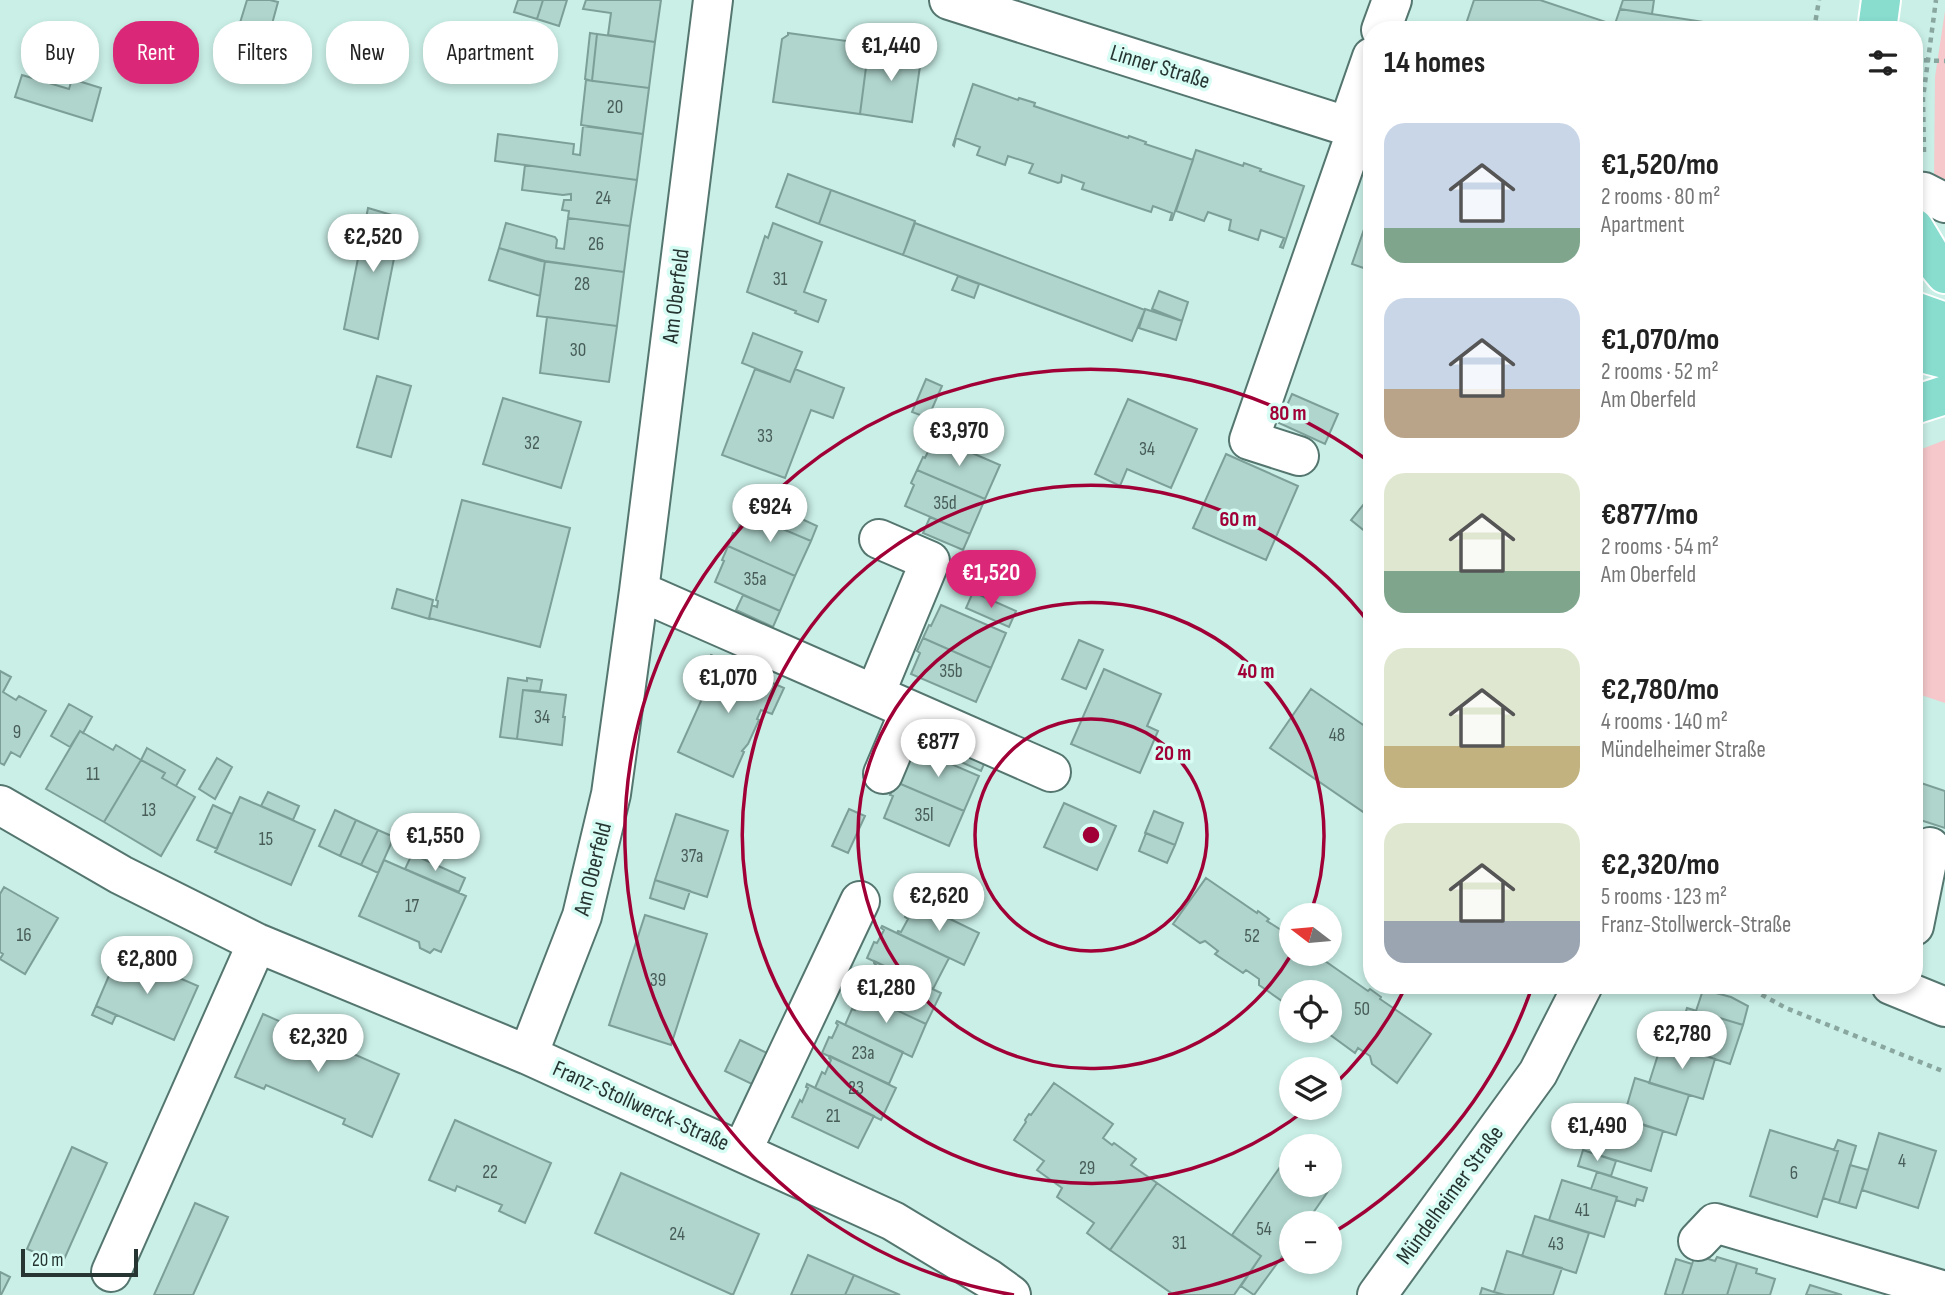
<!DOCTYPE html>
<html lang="en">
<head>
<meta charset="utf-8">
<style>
  :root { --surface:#fff; --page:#f6f6f6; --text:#222; --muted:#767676; --accent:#db2777 }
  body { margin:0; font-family:"Sofia Sans Condensed",sans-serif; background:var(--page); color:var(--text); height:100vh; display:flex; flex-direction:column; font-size:26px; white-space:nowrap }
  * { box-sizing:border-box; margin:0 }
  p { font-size:23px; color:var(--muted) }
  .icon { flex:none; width:38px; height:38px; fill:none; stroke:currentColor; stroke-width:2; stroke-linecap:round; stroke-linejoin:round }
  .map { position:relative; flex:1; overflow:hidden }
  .panel { position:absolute; left:1363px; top:21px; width:560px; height:973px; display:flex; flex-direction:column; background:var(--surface); border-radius:28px; box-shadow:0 4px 10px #0003 }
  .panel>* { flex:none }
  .top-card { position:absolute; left:21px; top:21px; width:665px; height:63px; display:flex; gap:14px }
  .needle { width:46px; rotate:286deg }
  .controls { position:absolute; left:1279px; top:903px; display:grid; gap:14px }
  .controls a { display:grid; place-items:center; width:63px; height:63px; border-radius:50%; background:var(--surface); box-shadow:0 4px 10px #0003; font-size:35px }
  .scale { position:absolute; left:21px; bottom:18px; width:117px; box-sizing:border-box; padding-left:7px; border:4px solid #263531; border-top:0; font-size:19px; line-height:24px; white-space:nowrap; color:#263531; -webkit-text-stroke:5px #d6fcf3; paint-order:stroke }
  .price { position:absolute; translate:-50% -60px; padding:0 16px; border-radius:24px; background:#fff; color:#222; font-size:23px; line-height:46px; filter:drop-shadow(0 2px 4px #0008) }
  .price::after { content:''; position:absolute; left:50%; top:42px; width:21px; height:16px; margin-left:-10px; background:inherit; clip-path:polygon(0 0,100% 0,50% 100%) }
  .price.current { background:var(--accent); color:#fff }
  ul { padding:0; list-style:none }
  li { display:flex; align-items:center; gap:21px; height:175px; padding:0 21px }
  li span { display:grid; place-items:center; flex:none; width:196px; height:140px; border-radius:21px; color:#555 }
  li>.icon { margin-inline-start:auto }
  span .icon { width:84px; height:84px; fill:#fffc; stroke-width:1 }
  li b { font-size:30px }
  h2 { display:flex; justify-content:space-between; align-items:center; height:84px; padding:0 21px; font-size:30px }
  .pill { padding:0 24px; border-radius:28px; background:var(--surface); box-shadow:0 4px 10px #0003; font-size:24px; line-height:63px }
  .pill.current { background:var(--accent); color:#fff }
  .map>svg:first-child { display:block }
  .green { fill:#f6c8cb }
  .building { fill:#afd5cc; stroke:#7c9f97; stroke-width:2 }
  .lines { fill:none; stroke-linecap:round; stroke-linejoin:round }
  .minor-casing { stroke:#54766f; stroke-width:42 }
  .major-casing { stroke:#fff; stroke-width:42 }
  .path { stroke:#89a69f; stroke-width:4.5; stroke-dasharray:5 5; stroke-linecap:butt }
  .minor { stroke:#fff; stroke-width:38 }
  .major { stroke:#88ddcf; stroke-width:38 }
  .ring { fill:none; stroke:#a10037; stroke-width:3.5 }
  .labels { text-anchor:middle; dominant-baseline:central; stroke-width:7; stroke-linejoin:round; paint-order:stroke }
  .number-label { font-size:19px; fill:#485d58 }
  .street-label { font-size:23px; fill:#263531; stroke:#d6fcf3 }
  .centre { fill:#a10037; stroke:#d6fcf3; stroke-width:3.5 }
  .ring-label { font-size:21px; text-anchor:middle; font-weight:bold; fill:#a10037; stroke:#d6fcf3; stroke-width:7; stroke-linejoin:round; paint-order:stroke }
</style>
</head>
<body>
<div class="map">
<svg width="1945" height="1295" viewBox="0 0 1945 1295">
  <rect width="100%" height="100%" fill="#c9efe6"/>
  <path class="green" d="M1945 11V184L1934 180 1935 77Z
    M1945 440V703L1915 693 1914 452Z"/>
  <path class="building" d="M247 0H270L278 2 269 35 239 26Z
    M518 0H543L537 19 514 12Z
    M543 0H567L559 26 537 19Z
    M586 0H661L655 42 608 35 611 13 583 9Z
    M1474 0H1540L1615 25 1613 30H1464Z
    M1623 0H1654L1652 14 1620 9Z
    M1620 9 1652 14 1755 30H1613Z
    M590 33 597 34 592 81 585 79Z
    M788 33 869 44 860 114 773 102 782 39 788 35Z
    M597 34 655 42 649 88 592 81Z
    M869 44 922 52 912 122 860 114Z
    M22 75 69 89 72 79 101 88 92 121 15 97Z
    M586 80 649 88 643 134 581 125Z
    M973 84 1018 100 1019 98 1035 103 1034 106 1128 138 1129 136 1146 142 1145 144 1193 160 1172 220H1170L1172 213 1153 206 1151 212 1082 189 1084 183 1062 175 1061 182 1058 183 1029 173 1033 164 1008 156 1005 165 977 155 980 147 956 138 954 146 953 145Z
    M583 126 643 134 637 180 495 161 498 134 574 144 573 154 580 155Z
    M1196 150 1243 166 1244 163 1261 169 1260 171 1304 186 1283 248 1280 247 1284 238 1261 230 1258 240 1229 230 1231 220 1208 212 1204 221 1176 211Z
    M525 165 637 180 630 226 568 218 569 211 562 210 564 200H571V194L563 195 522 190Z
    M788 174 831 190 819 224 776 207Z
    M831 190 915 221 903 255 819 224Z
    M368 208 402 218 378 339 344 329Z
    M1371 209 1372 210V271L1352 264Z
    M568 218 630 226 624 272 541 261 499 248 506 223 555 237 557 240 556 248 564 249Z
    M773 223 822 242 804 292 826 300 818 322 795 313 796 311 747 292 765 236 768 238Z
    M915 223 1145 310 1132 341 903 255Z
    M499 248 545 261 540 296 489 280Z
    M545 261 624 272 617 326 537 316Z
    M958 276 979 284 974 298 952 290Z
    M1159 291 1188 302 1182 321 1152 309Z
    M1145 309 1182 321 1176 340 1139 328Z
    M547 317 617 326 609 382 540 373Z
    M753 333 802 352 790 382 742 363Z
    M755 369 790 382 795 369 844 388 833 418 811 410 785 478 722 455Z
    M377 376 411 386 391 457 357 447Z
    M926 379 942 386 928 418 912 412Z
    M1292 394 1338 414 1325 444 1279 423Z
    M503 398 581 422 561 488 483 464Z
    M1128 399 1197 429 1171 488 1127 469 1120 486 1095 474Z
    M935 437 1000 465 985 499 917 470 923 457 925 458Z
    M1226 454 1298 486 1266 560 1193 528Z
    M917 470 985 499 970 534 905 506 914 485 911 483Z
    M1372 494V537L1351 520Z
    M462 500 570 528 540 647 429 618 432 605 437 607 438 601 436 600Z
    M780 509 817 526 811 541 773 525Z
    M745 513 811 541 795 576 728 546 733 533 736 534Z
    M930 517 970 534 963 550 923 533Z
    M728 546 795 576 780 611 715 582 724 561 722 560Z
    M397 589 433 600 429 619 392 608Z
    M973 592 1016 611 1009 627 966 608Z
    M743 595 780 611 773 627 736 610Z
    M941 605 1006 633 991 668 923 638 929 625 931 626Z
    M923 638 991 668 976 702 911 674 920 653 917 651Z
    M1079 640 1103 650 1086 689 1062 679Z
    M711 655 784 688 772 714 761 710 757 719 759 720 748 744 742 751 744 752 733 777 678 752 706 690 698 686Z
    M1104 669 1161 694 1147 726 1158 731 1140 773 1071 744Z
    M0 671 11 677 3 692 16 700 19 696 46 711 20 757 11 752 4 765 0 763Z
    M508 678 527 681V678L542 680 540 691 523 690 517 739 500 737Z
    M1311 689 1372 731V818L1270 748Z
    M523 690 566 695 563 717H565L562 745 517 739Z
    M69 704 92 717 83 733 80 731 70 747 51 736Z
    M80 731 113 750 116 745 141 760 104 822 46 789Z
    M956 741 988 755 981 771 950 757Z
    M147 748 185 770 176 786 162 778 165 773 141 760Z
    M914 748 979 776 964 811 896 782Z
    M217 758 232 767 215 799 199 789Z
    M141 760 165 773 162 778 195 797 161 856 104 822Z
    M1915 781 1945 791V828L1914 818Z
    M896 782 964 811 949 846 884 818 893 796 890 795Z
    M268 792 299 806 293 820 261 806Z
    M240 797 315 830 291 885 215 852Z
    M1064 803 1116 826 1097 870 1044 847Z
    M213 805 232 814 217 849 197 840Z
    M849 809 865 816 848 853 832 846Z
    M335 810 356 820 340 856 319 846Z
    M1154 811 1183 823 1175 845 1145 833Z
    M676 814 728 831 707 897 655 880Z
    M356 820 378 830 361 865 340 856Z
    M378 830 394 837 378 873 361 865Z
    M1146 833 1175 845 1167 863 1139 851Z
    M412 854 465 878 459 892 405 869Z
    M384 860 466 896 441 952 434 949 430 953 420 948 419 942 359 916Z
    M1206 878 1257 913 1258 911 1269 919 1267 921 1292 937V954H1315L1368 991 1370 989 1381 997 1380 999 1431 1034 1397 1083 1372 1064 1370 1056 1358 1048 1355 1053 1329 1034 1332 1030 1330 1029V992H1292V1008L1259 985V979L1246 970 1243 973 1215 954 1218 951 1205 941 1200 943 1173 924Z
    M655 880 690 891 684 909 650 898Z
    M4 887 58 918 25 974 0 959 3 954 0 952V894Z
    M913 901 979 933 964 965 897 933 898 931 901 932 908 919 905 917Z
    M645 915 707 934 671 1045 609 1025Z
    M882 926 949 958 933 989 867 958 874 942 877 943 884 930 881 928Z
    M119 952 198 986 174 1040 96 1006Z
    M874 961 941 993 926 1024 860 993 867 977 870 979 876 965 874 963Z
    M1712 992 1731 997 1748 1006 1743 1025 1696 1011 1702 993Z
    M860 993 926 1024 912 1057 845 1025 852 1009 855 1010 862 997 858 996Z
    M96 1006 116 1015 112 1024 92 1015Z
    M1687 1008 1743 1025 1730 1064 1675 1046Z
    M263 1014 399 1074 372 1137 343 1124 345 1119 266 1085 264 1089 235 1077Z
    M837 1021 903 1052 889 1084 822 1053 829 1037 832 1038 838 1025 836 1023Z
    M740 1040 773 1056 758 1087 725 1071Z
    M1662 1042 1715 1059 1703 1099 1649 1083Z
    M830 1056 896 1088 881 1120 815 1088 822 1072 825 1074 831 1060 829 1058Z
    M1635 1078 1689 1095 1676 1135 1623 1119Z
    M1054 1083 1113 1124 1103 1138 1112 1145 1114 1143 1136 1159 1131 1165 1157 1183 1110 1250 1087 1233 1094 1223 1057 1197 1062 1188 1037 1170 1044 1161 1014 1140 1026 1122 1025 1120 1029 1114 1031 1115Z
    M807 1084 874 1116 858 1148 792 1117 800 1100 802 1102 808 1088 806 1087Z
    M1608 1113 1663 1131 1651 1171 1595 1154Z
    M455 1120 551 1163 525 1223 499 1211 502 1205 457 1186 455 1191 429 1180Z
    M1770 1130 1838 1151 1817 1217 1750 1196Z
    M1879 1133 1936 1151 1918 1208 1862 1190Z
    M1838 1140 1856 1146 1839 1203 1823 1198 1838 1151 1834 1150Z
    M72 1147 107 1163 62 1264 27 1249Z
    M1583 1150 1616 1161 1611 1176 1578 1166Z
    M1290 1153 1292 1154V1185H1330V1181L1333 1184 1306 1223H1292V1243L1254 1295 1241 1286 1261 1256 1232 1235Z
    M1850 1165 1868 1170 1856 1208 1839 1203Z
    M1597 1172 1647 1188 1643 1201 1637 1199 1635 1206 1616 1200 1617 1197 1591 1189Z
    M621 1173 759 1234 733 1295 595 1233Z
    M1562 1180 1617 1197 1604 1237 1549 1220Z
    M1157 1183 1261 1256 1234 1295H1174L1110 1250Z
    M195 1203 228 1217 193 1295H154Z
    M1535 1216 1589 1233 1576 1273 1522 1256Z
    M1507 1251 1562 1268 1553 1295H1505L1494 1292Z
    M808 1255 854 1275 845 1295H791Z
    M1695 1255 1715 1261 1717 1257 1737 1263 1727 1295H1682Z
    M1676 1259 1692 1264 1682 1295H1668L1665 1294Z
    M1737 1263 1757 1269 1756 1273 1775 1279 1770 1295H1727Z
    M0 1272 10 1277 1 1295H0Z
    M854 1275 900 1295H845Z
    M1810 1285 1842 1295H1806Z
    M1482 1288 1494 1292 1505 1295H1480Z"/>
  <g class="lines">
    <g class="minor-casing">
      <path id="minor" d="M949 0 1372 134
        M1381 30 1392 0
        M1348 126 1372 57
        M1914 191 1924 192 1945 203
        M1299 456 1249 440 1357 129
        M639 591 1051 772
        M875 694 930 561 879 539
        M883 774 910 710
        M0 805 121 875 257 943 528 1055 893 1221 989 1279 1011 1295
        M1914 926 1930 847
        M1891 985 1945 1007
        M528 1055 582 916 611 794 639 591 713 0
        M742 1151 860 901
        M1698 1241 1715 1223 1945 1291
        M111 1272 257 943
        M1377 1295 1538 1073 1583 985"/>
    </g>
    <g class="major-casing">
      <path id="major" d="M1877 30 1881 0
        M1914 228 1932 258 1945 274
        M1914 311 1945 322
        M1914 351 1945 359
        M1914 405 1945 395"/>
    </g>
    <path class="path" d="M1814 30 1819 0
      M1914 60 1945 61
      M1924 152 1923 98 1936 0
      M1744 985 1786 1008 1945 1072"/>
    <use href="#minor" class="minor"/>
    <use href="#major" class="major"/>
  </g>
  <g class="ring">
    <circle cx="1091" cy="835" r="116"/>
    <path d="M1291 955A233 233 0 1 1 1310 915"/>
    <path d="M1405 988A349 349 0 0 1 1331 1088M1308 1108A349 349 0 1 1 1372 627"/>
    <path d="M1532 987A466 466 0 0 1 1331 1234M1288 1257A466 466 0 0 1 1168 1295M1014 1295A466 466 0 1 1 1371 463"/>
  </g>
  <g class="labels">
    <g class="number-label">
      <text x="615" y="107">20</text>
      <text x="603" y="198">24</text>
      <text x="596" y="244">26</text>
      <text x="780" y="279">31</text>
      <text x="582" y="284">28</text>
      <text x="578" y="350">30</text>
      <text x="765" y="436">33</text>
      <text x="532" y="443">32</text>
      <text x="1147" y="449">34</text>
      <text x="945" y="503">35d</text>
      <text x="755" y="579">35a</text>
      <text x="951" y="671">35b</text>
      <text x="542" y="717">34</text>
      <text x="17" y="732">9</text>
      <text x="1337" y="735">48</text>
      <text x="93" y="774">11</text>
      <text x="149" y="810">13</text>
      <text x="924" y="815">35l</text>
      <text x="266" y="839">15</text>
      <text x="692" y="856">37a</text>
      <text x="412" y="906">17</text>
      <text x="24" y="935">16</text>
      <text x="1252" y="936">52</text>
      <text x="658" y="980">39</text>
      <text x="1362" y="1009">50</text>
      <text x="863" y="1053">23a</text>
      <text x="856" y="1088">23</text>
      <text x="833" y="1116">21</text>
      <text x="1902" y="1161">4</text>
      <text x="1087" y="1168">29</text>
      <text x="490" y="1172">22</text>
      <text x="1794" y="1173">6</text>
      <text x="1582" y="1210">41</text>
      <text x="1264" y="1229">54</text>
      <text x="677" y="1234">24</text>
      <text x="1179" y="1243">31</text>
      <text x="1556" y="1244">43</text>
    </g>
    <g class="street-label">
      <text transform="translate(1160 67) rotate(17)">Linner Straße</text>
      <text transform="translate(676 296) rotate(-83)">Am Oberfeld</text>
      <text transform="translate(593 869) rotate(-76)">Am Oberfeld</text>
      <text transform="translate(641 1106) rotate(24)">Franz-Stollwerck-Straße</text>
      <text transform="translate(1450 1195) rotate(-54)">Mündelheimer Straße</text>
    </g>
  </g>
  <circle cx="1091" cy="835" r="10" class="centre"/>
  <g class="ring-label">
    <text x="1288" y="420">80 m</text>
    <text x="1238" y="526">60 m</text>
    <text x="1256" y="678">40 m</text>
    <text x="1173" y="760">20 m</text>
  </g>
</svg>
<div class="controls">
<a><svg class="needle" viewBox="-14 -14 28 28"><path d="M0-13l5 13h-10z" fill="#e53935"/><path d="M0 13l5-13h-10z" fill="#767676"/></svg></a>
<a><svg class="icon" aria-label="locate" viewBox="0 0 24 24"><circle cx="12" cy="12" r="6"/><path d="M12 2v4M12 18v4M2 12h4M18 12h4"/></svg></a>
<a><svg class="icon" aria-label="layers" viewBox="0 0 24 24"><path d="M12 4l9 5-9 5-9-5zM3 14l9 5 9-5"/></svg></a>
<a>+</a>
<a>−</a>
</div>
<div class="scale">20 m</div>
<b class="price" style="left:891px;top:83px">€1,440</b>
<b class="price" style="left:373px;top:274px">€2,520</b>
<b class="price" style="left:959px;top:468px">€3,970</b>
<b class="price" style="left:770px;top:544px">€924</b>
<b class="price current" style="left:991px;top:610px">€1,520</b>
<b class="price" style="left:728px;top:715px">€1,070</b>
<b class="price" style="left:938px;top:779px">€877</b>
<b class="price" style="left:435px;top:873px">€1,550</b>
<b class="price" style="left:939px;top:933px">€2,620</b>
<b class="price" style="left:147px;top:996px">€2,800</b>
<b class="price" style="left:886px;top:1025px">€1,280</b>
<b class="price" style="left:1682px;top:1071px">€2,780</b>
<b class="price" style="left:318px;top:1074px">€2,320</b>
<b class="price" style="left:1597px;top:1163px">€1,490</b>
<div class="top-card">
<a class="pill">Buy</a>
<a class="pill current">Rent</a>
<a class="pill">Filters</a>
<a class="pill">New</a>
<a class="pill">Apartment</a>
</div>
<section class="panel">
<h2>14 homes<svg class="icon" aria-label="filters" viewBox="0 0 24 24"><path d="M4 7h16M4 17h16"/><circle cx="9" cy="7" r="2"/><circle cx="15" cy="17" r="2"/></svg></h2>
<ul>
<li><span style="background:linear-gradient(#c9d6e8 75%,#7fa58c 0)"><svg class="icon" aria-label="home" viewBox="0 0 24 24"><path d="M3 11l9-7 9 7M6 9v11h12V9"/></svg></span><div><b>€1,520/mo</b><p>2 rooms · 80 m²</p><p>Apartment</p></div></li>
<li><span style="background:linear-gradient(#c9d6e8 65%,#b9a48a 0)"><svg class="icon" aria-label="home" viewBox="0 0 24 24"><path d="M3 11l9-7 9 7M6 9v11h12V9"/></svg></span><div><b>€1,070/mo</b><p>2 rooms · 52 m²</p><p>Am Oberfeld</p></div></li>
<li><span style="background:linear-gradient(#dfe7d0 70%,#7fa58c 0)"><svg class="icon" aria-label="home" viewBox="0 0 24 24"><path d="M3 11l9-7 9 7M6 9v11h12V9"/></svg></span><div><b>€877/mo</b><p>2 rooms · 54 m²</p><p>Am Oberfeld</p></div></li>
<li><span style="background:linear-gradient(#dfe7d0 70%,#c2b280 0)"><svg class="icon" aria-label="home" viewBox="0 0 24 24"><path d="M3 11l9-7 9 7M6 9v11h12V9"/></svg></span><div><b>€2,780/mo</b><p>4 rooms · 140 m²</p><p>Mündelheimer Straße</p></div></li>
<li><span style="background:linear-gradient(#dfe7d0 70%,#9aa5b1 0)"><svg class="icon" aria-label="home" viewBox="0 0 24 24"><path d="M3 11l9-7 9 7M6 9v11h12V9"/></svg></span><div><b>€2,320/mo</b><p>5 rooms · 123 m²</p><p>Franz-Stollwerck-Straße</p></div></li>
</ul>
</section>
</div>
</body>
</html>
